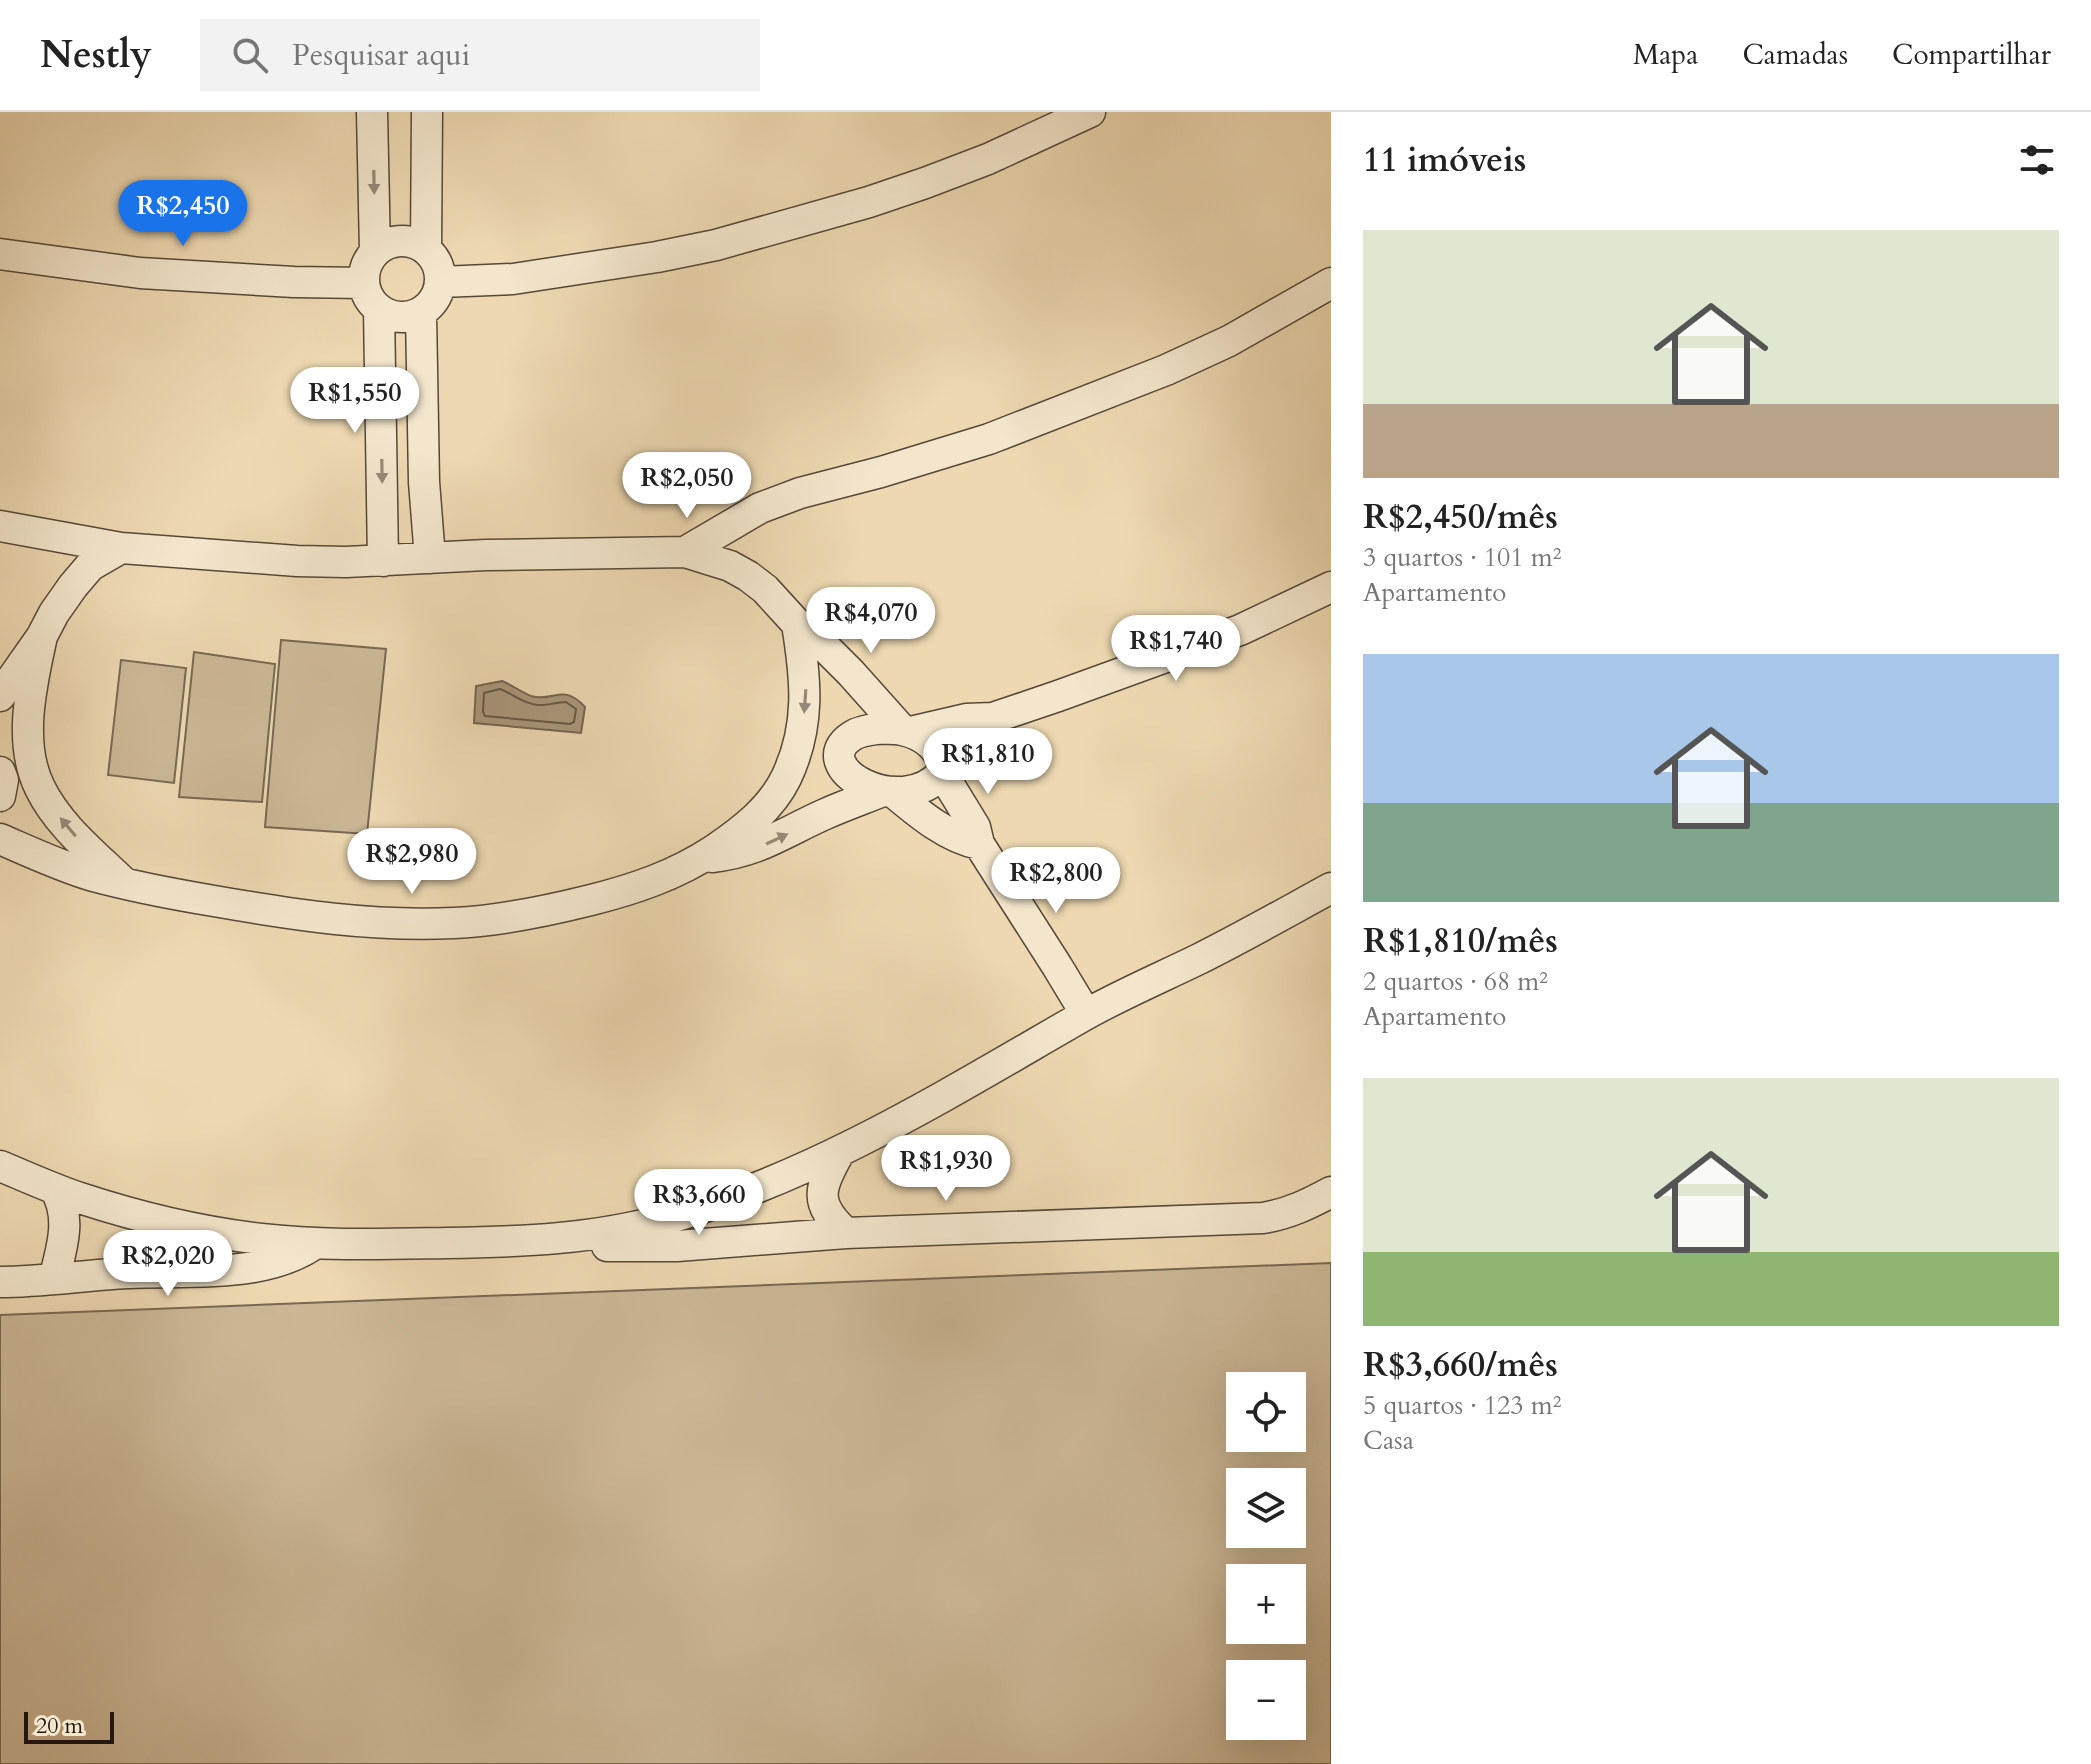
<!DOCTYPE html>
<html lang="pt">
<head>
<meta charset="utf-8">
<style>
  :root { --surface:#fff; --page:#f2f2f2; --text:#222; --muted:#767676; --line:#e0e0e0; --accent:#1a73e8 }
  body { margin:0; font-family:Cardo,serif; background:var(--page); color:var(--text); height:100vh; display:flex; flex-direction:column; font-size:30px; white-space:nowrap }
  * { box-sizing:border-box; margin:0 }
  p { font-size:26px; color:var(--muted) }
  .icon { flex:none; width:44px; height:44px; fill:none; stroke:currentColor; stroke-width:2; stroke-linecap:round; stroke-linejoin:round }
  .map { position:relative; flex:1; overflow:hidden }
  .drawer { display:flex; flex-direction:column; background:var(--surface); width:760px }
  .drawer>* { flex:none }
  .buttons { position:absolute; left:1226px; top:1260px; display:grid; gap:16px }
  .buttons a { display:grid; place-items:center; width:80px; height:80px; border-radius:0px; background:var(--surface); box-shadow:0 8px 32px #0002; font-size:40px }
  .scale { position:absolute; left:24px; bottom:20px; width:90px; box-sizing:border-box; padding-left:8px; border:4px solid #241811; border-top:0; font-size:22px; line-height:28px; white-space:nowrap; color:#241811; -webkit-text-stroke:6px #f3e6cc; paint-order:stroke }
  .price { position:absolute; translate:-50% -68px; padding:0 18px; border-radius:28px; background:#fff; color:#222; font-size:26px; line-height:52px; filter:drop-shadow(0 2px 4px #0008) }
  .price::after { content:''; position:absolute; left:50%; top:48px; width:24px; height:18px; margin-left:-12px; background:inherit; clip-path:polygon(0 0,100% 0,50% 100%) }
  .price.selected { background:var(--accent); color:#fff }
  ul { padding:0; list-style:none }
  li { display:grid; align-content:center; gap:16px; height:424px; padding:0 32px }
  li span { display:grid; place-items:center; height:248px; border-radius:0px; color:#555 }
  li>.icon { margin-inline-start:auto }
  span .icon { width:144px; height:144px; fill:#fffc; stroke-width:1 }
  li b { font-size:34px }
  h2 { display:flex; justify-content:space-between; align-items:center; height:96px; padding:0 32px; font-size:34px }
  header { display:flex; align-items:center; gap:48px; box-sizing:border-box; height:112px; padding:0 40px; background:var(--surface); border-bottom:2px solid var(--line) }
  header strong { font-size:38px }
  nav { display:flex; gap:44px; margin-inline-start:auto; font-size:28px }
  .search { width:560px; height:72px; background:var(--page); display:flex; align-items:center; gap:20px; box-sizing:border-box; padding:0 28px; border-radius:0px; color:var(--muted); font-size:30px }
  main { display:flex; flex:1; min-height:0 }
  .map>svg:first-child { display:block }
  .green { fill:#cbb796; stroke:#786854; stroke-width:2; fill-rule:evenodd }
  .water { fill:#a9977b; stroke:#746451; stroke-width:2 }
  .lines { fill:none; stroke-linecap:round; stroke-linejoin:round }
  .shore { stroke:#665846; stroke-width:2 }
  .minor-casing { stroke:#564839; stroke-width:33 }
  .minor { stroke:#f3e6cc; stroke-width:30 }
  .oneway { fill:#968978 }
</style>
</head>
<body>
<header>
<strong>Nestly</strong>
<div class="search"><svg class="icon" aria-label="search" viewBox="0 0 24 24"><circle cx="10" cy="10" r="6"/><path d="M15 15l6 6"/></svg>Pesquisar aqui</div>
<nav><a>Mapa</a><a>Camadas</a><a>Compartilhar</a></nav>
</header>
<main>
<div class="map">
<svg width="1331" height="1652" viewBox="0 0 1331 1652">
  <rect width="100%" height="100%" fill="#edd8b1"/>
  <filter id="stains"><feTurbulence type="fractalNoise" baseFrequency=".0025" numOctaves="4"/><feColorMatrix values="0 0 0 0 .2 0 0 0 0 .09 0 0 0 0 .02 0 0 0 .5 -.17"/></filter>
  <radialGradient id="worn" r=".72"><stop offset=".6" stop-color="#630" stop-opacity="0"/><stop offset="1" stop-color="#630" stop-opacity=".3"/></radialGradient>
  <path class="green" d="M281 528 386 537 367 722 265 715Z
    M194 540 275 552 262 690 179 685Z
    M121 548 186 556 174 671 108 663Z
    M1331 1151V1652H0V1203ZM1292 1274V1326H1240V1274ZM1292 1370V1422H1240V1370ZM1240 1466H1292V1518H1240ZM1240 1562H1292V1614H1240Z"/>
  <path class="water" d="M502 569C512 573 521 580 531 584 554 591 562 570 585 595L581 621 474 611 476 574Z"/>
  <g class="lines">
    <path class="shore" d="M500 577C513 582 524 592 538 593 547 594 556 590 566 590L576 597 574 610 570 612 485 604 483 600 484 581Z"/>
    <g class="minor-casing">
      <path id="minor" d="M372 0 375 140
        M364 167a38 38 0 1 1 76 0a38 38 0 1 1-76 0Z
        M426 137 427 0
        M0 142 140 161 294 170 364 171
        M441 170 513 167 657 145 716 133 869 90 925 71 988 47 1090 0
        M379 197 383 449
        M421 201 424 370 430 446
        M0 414 121 436 297 449 346 450 486 443 685 440 760 396 800 381 881 360 989 327 1166 258 1229 229 1331 171
        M685 440 730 454 748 464 765 477 797 512 828 538 851 561 901 617
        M42 524C32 571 17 630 40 676 58 713 93 741 122 769
        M0 584 42 524 54 501 73 474 90 454 121 436
        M876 617C884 617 893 616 902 618 922 622 946 638 942 661 901 709 804 655 852 624 858 620 868 618 876 617Z
        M910 620 966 607 993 606 1058 584 1240 518 1331 475
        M943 657 981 623 993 606
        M0 660 3 668 0 684
        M942 661 975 715 979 732 1057 854 1086 902
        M893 680C917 700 947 726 979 732
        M0 727C28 739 60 754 90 763 130 774 172 782 214 789 294 803 373 815 454 811 500 809 547 799 591 788 635 777 676 763 714 738 742 719 771 697 786 666 811 614 806 567 797 512
        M712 745C758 740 783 721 823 703 843 694 863 687 883 679
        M839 1041C819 1076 813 1091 846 1121
        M0 1054C27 1065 53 1077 80 1086 138 1105 200 1120 261 1127 322 1134 385 1132 447 1131 520 1130 596 1127 666 1107 817 1064 949 981 1083 904 1120 883 1160 866 1199 847 1243 825 1287 800 1331 776
        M607 1134H677L846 1121 1263 1106C1288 1102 1309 1092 1331 1080
        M54 1167C62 1136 72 1105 55 1077
        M0 1170C43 1170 85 1163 128 1161 187 1158 262 1167 313 1133"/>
    </g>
    <use href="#minor" class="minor"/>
  </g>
  <defs><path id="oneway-solid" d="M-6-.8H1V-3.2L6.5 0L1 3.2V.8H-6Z" transform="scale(2)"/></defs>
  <g class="oneway">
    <use href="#oneway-solid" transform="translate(374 70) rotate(89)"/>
    <use href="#oneway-solid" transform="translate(382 359) rotate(89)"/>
    <use href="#oneway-solid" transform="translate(805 589) rotate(94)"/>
    <use href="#oneway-solid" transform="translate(68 715) rotate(-130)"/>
    <use href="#oneway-solid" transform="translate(777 727) rotate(-25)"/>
  </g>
  <rect width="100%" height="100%" filter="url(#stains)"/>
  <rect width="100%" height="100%" fill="url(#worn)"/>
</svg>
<div class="buttons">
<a><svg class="icon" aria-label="locate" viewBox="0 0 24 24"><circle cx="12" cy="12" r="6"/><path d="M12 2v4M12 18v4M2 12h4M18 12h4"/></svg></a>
<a><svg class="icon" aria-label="layers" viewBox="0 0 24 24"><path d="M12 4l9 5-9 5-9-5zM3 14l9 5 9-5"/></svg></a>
<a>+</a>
<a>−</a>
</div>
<div class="scale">20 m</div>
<b class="price selected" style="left:183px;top:136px">R$2,450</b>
<b class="price" style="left:355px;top:323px">R$1,550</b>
<b class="price" style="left:687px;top:408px">R$2,050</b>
<b class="price" style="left:871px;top:543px">R$4,070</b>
<b class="price" style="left:1176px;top:571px">R$1,740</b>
<b class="price" style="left:988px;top:684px">R$1,810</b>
<b class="price" style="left:412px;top:784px">R$2,980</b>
<b class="price" style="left:1056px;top:803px">R$2,800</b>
<b class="price" style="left:946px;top:1091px">R$1,930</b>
<b class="price" style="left:699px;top:1125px">R$3,660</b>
<b class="price" style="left:168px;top:1186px">R$2,020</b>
</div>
<section class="drawer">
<h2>11 imóveis<svg class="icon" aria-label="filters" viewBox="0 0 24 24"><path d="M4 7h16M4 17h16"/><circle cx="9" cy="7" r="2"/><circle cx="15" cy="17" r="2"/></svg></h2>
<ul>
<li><span style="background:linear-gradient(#dfe7d0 70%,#b9a48a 0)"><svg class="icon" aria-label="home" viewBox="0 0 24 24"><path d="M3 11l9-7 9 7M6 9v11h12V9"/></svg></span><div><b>R$2,450/mês</b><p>3 quartos · 101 m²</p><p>Apartamento</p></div></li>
<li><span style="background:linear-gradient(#a9c7e8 60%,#7fa58c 0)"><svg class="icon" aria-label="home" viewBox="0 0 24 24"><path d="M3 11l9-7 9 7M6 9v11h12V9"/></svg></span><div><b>R$1,810/mês</b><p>2 quartos · 68 m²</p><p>Apartamento</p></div></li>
<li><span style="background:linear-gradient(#dfe7d0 70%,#8fb573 0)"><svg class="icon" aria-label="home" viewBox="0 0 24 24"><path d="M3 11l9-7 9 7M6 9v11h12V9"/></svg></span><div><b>R$3,660/mês</b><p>5 quartos · 123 m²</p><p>Casa</p></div></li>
</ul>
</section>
</main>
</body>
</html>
